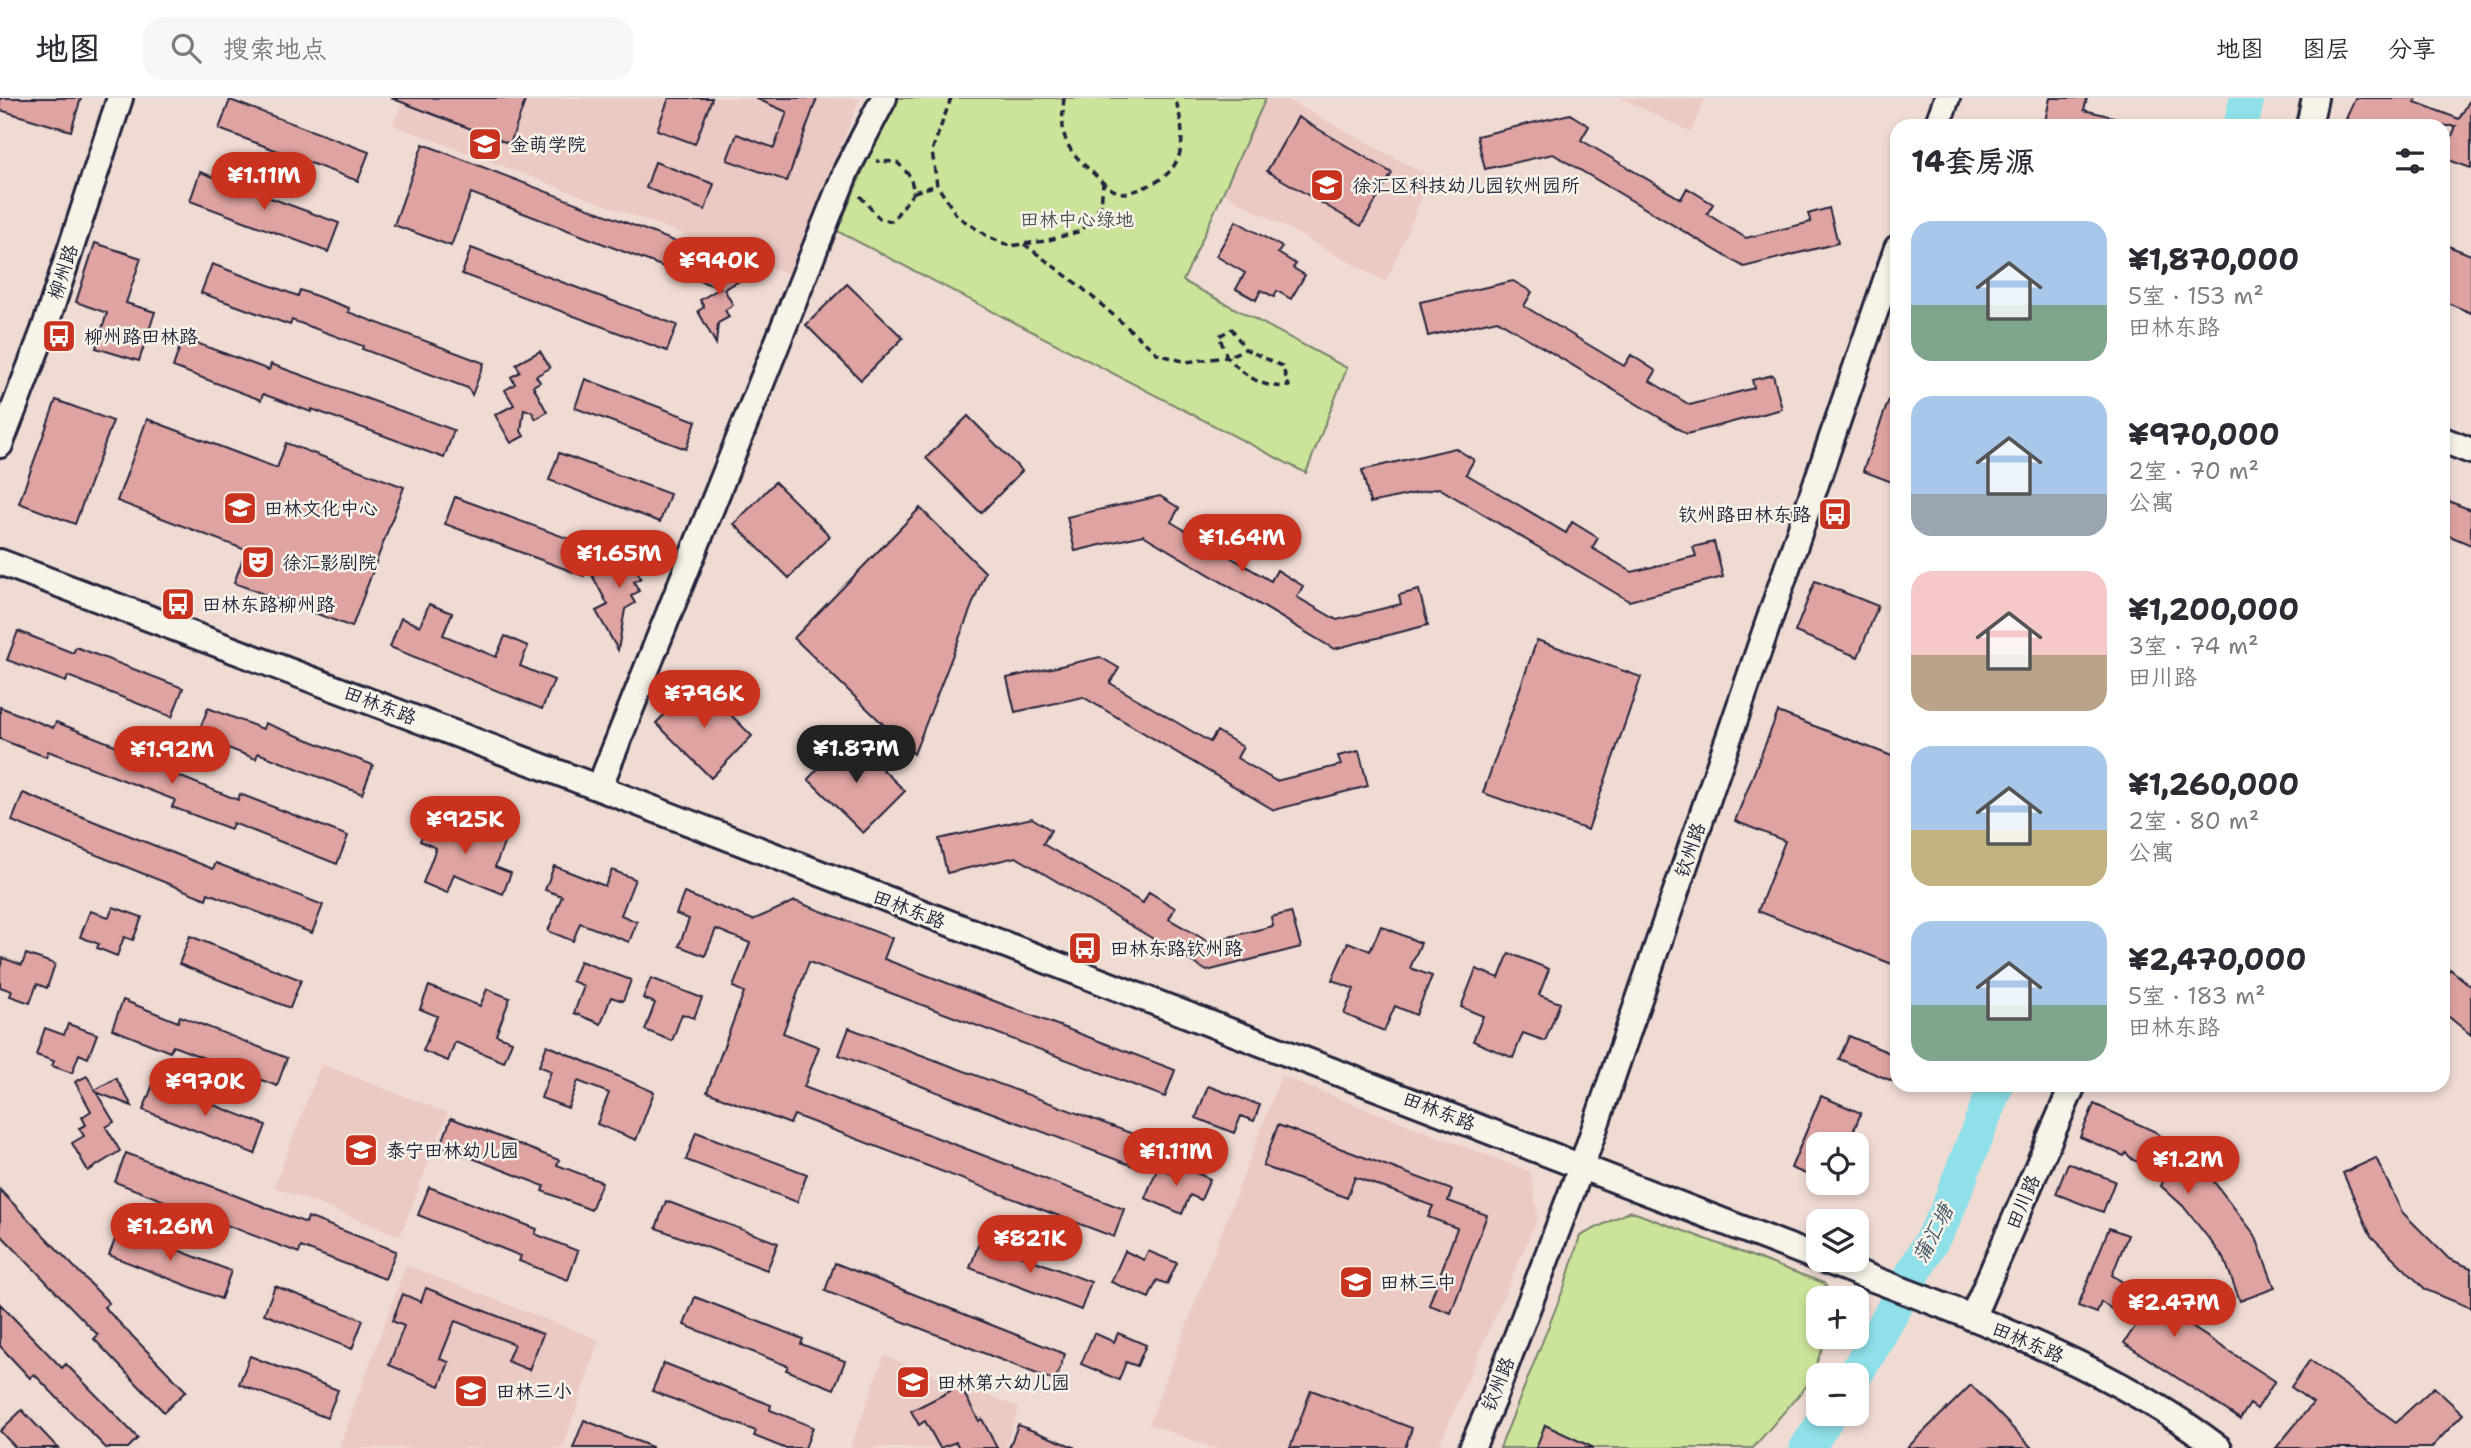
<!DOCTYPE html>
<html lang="zh">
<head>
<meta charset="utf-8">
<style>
  :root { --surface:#fff; --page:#f7f7f7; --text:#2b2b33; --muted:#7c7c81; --line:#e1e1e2; --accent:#c8321e }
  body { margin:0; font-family:"Shantell Sans","LXGW WenKai TC",sans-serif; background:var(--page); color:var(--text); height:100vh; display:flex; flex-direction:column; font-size:26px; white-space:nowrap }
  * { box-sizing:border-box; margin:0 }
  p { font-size:23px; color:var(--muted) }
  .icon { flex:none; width:38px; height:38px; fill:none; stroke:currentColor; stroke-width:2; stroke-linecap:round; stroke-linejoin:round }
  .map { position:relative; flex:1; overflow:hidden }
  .sheet { position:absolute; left:1890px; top:21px; width:560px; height:973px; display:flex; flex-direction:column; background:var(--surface); border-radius:21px; box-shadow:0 4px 10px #0003 }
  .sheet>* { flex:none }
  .controls { position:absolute; left:1806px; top:1034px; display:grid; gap:14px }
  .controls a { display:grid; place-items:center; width:63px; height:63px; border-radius:14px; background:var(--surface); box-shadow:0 4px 10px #0003; font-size:35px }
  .price { position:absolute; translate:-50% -60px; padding:0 16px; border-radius:24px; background:var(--accent); color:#fff; font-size:23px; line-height:46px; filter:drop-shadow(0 2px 4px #0008) }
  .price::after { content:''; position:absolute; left:50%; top:42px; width:21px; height:16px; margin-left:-10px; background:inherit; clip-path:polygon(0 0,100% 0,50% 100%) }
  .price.active { background:#222; color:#fff }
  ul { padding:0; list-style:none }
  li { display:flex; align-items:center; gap:21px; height:175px; padding:0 21px }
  li span { display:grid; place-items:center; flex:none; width:196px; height:140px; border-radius:21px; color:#555 }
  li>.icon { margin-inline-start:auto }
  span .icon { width:84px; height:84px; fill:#fffc; stroke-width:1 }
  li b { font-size:30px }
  h2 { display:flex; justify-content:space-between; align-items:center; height:84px; padding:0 21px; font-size:30px }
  header { display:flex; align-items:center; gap:42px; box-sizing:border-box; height:98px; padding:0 35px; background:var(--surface); border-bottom:2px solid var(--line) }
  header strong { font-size:33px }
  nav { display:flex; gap:38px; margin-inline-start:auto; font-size:24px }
  .search { width:490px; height:63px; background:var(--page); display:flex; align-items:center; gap:18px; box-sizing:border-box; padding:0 24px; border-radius:21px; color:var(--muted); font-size:26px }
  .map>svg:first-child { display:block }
  .built { fill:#ebcac4 }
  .green { fill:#cce49a; stroke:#77836a; stroke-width:2 }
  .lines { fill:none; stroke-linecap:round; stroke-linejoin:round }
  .river { stroke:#8fe0e8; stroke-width:35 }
  .building { fill:#dfa4a1; stroke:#22223b; stroke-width:2 }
  .minor-casing { stroke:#22223b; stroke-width:30 }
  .path { stroke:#22223b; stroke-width:3.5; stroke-dasharray:7 5; stroke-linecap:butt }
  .minor { stroke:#f7f3e8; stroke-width:24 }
  .labels { text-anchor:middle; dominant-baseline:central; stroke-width:5; stroke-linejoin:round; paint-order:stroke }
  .poi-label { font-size:19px; fill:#22223b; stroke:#f7f3e8; text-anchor:start }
  .park-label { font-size:19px; fill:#4c5253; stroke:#f7f3e8 }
  .street-label { font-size:19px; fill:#22223b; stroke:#f7f3e8 }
  .water-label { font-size:21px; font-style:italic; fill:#3d5266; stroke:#f7f3e8 }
</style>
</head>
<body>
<header>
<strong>地图</strong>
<div class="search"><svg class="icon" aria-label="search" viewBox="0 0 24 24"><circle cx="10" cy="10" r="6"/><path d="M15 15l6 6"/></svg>搜索地点</div>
<nav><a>地图</a><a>图层</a><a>分享</a></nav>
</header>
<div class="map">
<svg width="2471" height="1350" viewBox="0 0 2471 1350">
  <rect width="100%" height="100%" fill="#f0dbd3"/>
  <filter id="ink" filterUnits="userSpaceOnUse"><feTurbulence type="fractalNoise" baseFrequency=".0143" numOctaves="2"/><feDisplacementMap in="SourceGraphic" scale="14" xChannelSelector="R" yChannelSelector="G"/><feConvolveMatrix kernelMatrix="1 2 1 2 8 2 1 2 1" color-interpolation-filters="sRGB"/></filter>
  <g filter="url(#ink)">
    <path class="built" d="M403 0H860L791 177 393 27Z
      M1266 0H1284L1431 79 1386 184 1223 95Z
      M1621 0H1705L1691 34Z
      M321 966 448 1015 400 1138 274 1089Z
      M1281 978 1531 1074 1538 1119 1438 1350H1214L1149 1326Z
      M406 1167 599 1242 563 1350H339Z
      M884 1258 1019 1309 1005 1350H850Z"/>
    <path class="green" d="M898 0H1266L1183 183 1347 270 1306 375 837 133 887 16Z
      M1630 1113 1824 1185 1833 1200H1818V1239H1827L1808 1286 1753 1350H1500L1565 1187 1580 1138Z"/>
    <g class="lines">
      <path class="river" d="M2241 28 2247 0
        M1854 1278 1874 1246 1945 1118 1996 987
        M1807 1350 1829 1316"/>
    </g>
    <path class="building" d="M0 0H81L71 33 0 12Z
      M391 0H526L510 46Z
      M669 0H712L695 46 657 32Z
      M755 0H817L787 83 727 62 737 36 774 50 787 14Z
      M2050 0H2087L2084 12 2126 22 2125 28H2044Z
      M2355 0H2417L2415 4 2459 21 2471 0V70L2443 60 2456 28H2363L2346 21Z
      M230 2 369 54 358 83 219 31Z
      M1570 16 1589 28 1581 42 1681 101 1687 90 1713 106 1707 116 1746 140 1811 124 1808 116 1829 110 1838 145 1744 169 1553 56 1485 71 1477 38Z
      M1298 19 1392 75 1361 128 1267 73Z
      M423 46 705 155 695 181 471 95 451 148 394 127Z
      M655 64 714 86 705 112 646 90Z
      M200 74 339 125 328 154 190 103Z
      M1236 123 1282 149 1278 155 1296 166 1293 170 1305 177 1291 201 1277 193 1274 199 1261 192 1256 202 1236 191 1245 175 1216 158Z
      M95 145 141 160 126 205 155 214 139 263 96 250 107 215 76 204Z
      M2443 146 2471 157V215L2443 203Z
      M471 150 677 227 667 253 462 176Z
      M735 162 745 180 724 191 733 207 725 212 729 219 718 225 716 246 698 213 704 209 700 202 720 190 700 183Z
      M212 166 298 198 300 192 349 210 348 214 484 265 472 297 468 290 362 251 363 248 292 222 290 227 201 195Z
      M1513 183 1532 194 1524 208 1624 268 1631 257 1656 273 1650 283 1690 307 1754 290 1752 282 1773 277 1782 311 1687 336 1497 222 1428 238 1420 204Z
      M847 186 903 240 861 282 806 227Z
      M183 240 269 272 271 266 454 332 444 360 312 311 311 314 263 296 261 302 173 269Z
      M540 253 550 270 536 278 540 284 533 288 547 314 536 321 532 314 524 311 521 333 524 338 511 345 495 317 514 307 505 292 515 286 511 279 520 274 516 266Z
      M585 281 696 323 686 351 575 310Z
      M1895 285H1897V386L1863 373Z
      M56 302 113 323 75 426 19 405Z
      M968 318 1022 373 981 415 926 360Z
      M147 321 277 370 286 345 404 389 352 529 234 485 246 452 117 403Z
      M1455 350 1474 362 1466 376 1566 435 1572 424 1598 440 1592 450 1632 474 1696 458 1693 449 1714 444 1723 479 1629 503 1439 390 1370 405 1362 372Z
      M559 355 670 396 660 424 549 382Z
      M775 384 830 438 789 480 734 426Z
      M1160 398 1179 410 1171 424 1271 483 1277 472 1303 488 1297 499 1337 522 1401 506 1399 497 1419 492 1428 527 1334 551 1143 437 1075 453 1067 419Z
      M455 399 594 450 584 478 445 426Z
      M2443 401 2471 412V447L2443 435Z
      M920 410 985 474 914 656 794 540Z
      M641 448 651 466 637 473 641 480 634 484 639 493 631 498 635 505 625 511 618 552 596 513 608 507 592 477Z
      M1815 483 1878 508 1858 559 1795 534Z
      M429 506 452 515 443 537 496 559 505 538 528 548 520 568 554 582 542 611 390 549 401 520 420 528Z
      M18 533 73 555 76 549 183 590 172 619 68 578 66 584 7 562Z
      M1537 542 1641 579 1588 732 1483 695Z
      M1100 559 1119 570 1110 585 1210 644 1217 633 1243 649 1237 660 1276 683 1341 667 1338 658 1359 653 1368 688 1274 712 1083 599 1015 614 1007 580Z
      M697 583 752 638 711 680 656 625Z
      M0 609 53 630 56 624 163 666 161 671 238 702 240 696 348 738 337 766 233 725 231 731 172 709 175 702 48 653 46 659 0 641Z
      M208 610 263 631 265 625 373 667 362 696 258 655 256 661 197 638Z
      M1778 614 1897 660V868L1758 813 1785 743 1735 723Z
      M849 639 905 693 863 735 808 681Z
      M23 695 213 771 216 765 323 807 312 835 208 795 206 801 12 723Z
      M429 720 480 740 486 723 509 732 495 769 511 775 503 796 454 776 447 795 423 785 436 750 420 743Z
      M1032 720 1051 732 1043 746 1143 805 1149 794 1175 810 1169 821 1209 844 1273 828 1271 819 1291 814 1301 849 1207 873 1016 759 947 775 939 741Z
      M554 768 605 788 612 772 635 781 621 817 637 824 629 844 580 825 573 843 548 833 562 798 545 792Z
      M684 795 753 822 795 803 892 840 884 861 1175 972 1165 999 809 864 783 935 819 949 804 989 1124 1111 1114 1139 794 1017 790 1026 707 994 744 894 733 889 750 845 716 831 705 858 679 848 689 821 676 816Z
      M113 809 142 819 133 842 124 839 117 858 97 850 99 846 80 839 90 813 109 819Z
      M1381 828 1421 845 1410 870 1432 878 1416 917 1395 908 1384 933 1344 916 1354 891 1332 882 1348 844 1370 853Z
      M190 838 301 882 290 910 179 866Z
      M1509 855 1549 871 1539 897 1560 905 1545 943 1523 935 1513 960 1473 943 1483 918 1461 909 1476 871 1499 880Z
      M26 856 55 866 47 890 37 886 30 905 10 898 12 893 0 889V870L3 860 22 867Z
      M580 863 631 882 623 903 611 899 601 926 574 915 584 888 572 883Z
      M2450 871 2471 888V937L2443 914V879Z
      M651 880 702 900 694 920 682 916 672 943 645 932 655 905 643 900Z
      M429 888 480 908 487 891 510 900 496 937 512 943 504 964 455 944 448 963 423 953 437 918 420 911Z
      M123 902 178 924 180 918 287 960 277 988 173 948 170 954 112 931Z
      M68 926 97 936 88 960 79 956 72 975 52 968 54 963 36 957 45 930 64 937Z
      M849 930 1152 1043 1141 1071 839 957Z
      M1849 938 1897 958V985L1839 961Z
      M547 947 654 994 636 1042 597 1026 609 995 578 983 568 1010 541 1000 551 973 539 968Z
      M87 978 95 992 116 980 132 1008 96 994 114 1024 106 1029 120 1053 88 1073 72 1045 84 1038 79 1030 86 1027 82 1019 91 1013 75 984Z
      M154 984 266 1027 255 1056 143 1012Z
      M1208 988 1260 1007 1254 1023 1241 1018 1234 1035 1196 1020Z
      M1821 998 1861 1015 1848 1046H1818V1081L1791 1070Z
      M2094 1006 2156 1034 2214 1084 2255 1137 2275 1190 2240 1203 2224 1160 2183 1108 2161 1088 2166 1076 2133 1062 2126 1055 2124 1058 2080 1039Z
      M451 1020 559 1062 557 1067 602 1084 591 1112 542 1093 544 1088 441 1048Z
      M1278 1027 1452 1092 1448 1103 1487 1117 1451 1215 1429 1207 1457 1130 1428 1119 1433 1108 1355 1079 1347 1100 1263 1068Z
      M696 1034 807 1076 797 1104 686 1062Z
      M126 1055 306 1125 308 1119 396 1153 385 1181 301 1149 299 1155 115 1084Z
      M2376 1060 2402 1114 2449 1161 2471 1170V1210L2426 1192 2371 1138 2343 1075Z
      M2068 1065 2115 1083 2103 1114 2056 1096Z
      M1181 1068 1210 1081 1201 1102 1190 1097 1182 1116 1145 1100 1158 1069 1177 1078Z
      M429 1089 537 1131 535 1136 578 1153 568 1182 519 1163 521 1158 418 1117Z
      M0 1092 109 1205 104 1209 186 1293 164 1314 94 1241 98 1237 0 1136Z
      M666 1103 778 1145 767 1172 656 1130Z
      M120 1129 231 1173 221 1201 109 1157Z
      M2109 1130 2128 1137 2112 1177 2275 1283 2257 1311 2250 1306 2240 1321 2124 1245 2136 1227 2101 1204 2097 1215 2078 1208Z
      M980 1142 1091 1184 1081 1212 970 1170Z
      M1125 1153 1144 1162 1148 1153 1177 1165 1167 1186 1157 1182 1149 1200 1111 1184Z
      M835 1165 1065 1256 1055 1283 825 1193Z
      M275 1188 363 1222 352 1251 264 1216Z
      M426 1190 543 1236 529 1272 507 1263 514 1246 455 1223 440 1261 449 1264 440 1288 389 1267 404 1228 392 1223 403 1196 421 1204Z
      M695 1199 803 1241 801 1246 845 1263 834 1291 786 1272 788 1268 684 1227Z
      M0 1206 62 1270 66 1266 138 1340 128 1350H106L34 1276 30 1280 0 1248Z
      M1094 1235 1114 1244 1118 1235 1146 1247 1137 1268 1126 1264 1119 1282 1081 1266Z
      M250 1258 338 1292 327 1320 239 1286Z
      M2310 1262 2396 1324 2434 1289 2463 1316 2431 1350H2276L2313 1305 2291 1289Z
      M664 1265 771 1307 770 1312 813 1329 805 1350H784L754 1338 756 1333 652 1293Z
      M1971 1287 2032 1350H1907Z
      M960 1288 979 1323 982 1321 997 1350H959L956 1344 940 1350 925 1323 919 1327 911 1313Z
      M1311 1292 1412 1330 1405 1350H1290Z
      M22 1312 58 1350H16L0 1333Z
      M584 1322 652 1349V1350H573Z
      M1018 1327 1074 1349V1350H1009Z
      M1545 1327 1594 1350H1536Z"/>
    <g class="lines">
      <g class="minor-casing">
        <path id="minor" d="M1937 28 1947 0
          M2309 28 2315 0
          M2443 342 2471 353
          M0 347 44 232 120 0
          M0 464 599 690 1818 1160
          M599 690 847 71 884 0
          M1824 1162C1960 1215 2101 1262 2219 1350
          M1972 1220 2073 987
          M1472 1350 1493 1301 1582 1067 1897 150"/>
      </g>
      <path class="path" d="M951 0 932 53 937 87 957 118 987 138 1010 148 1045 143 1081 133 1101 107 1103 85
        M1064 0C1060 40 1064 49 1093 75 1102 84 1111 94 1124 95 1132 95 1143 90 1150 87 1188 70 1186 35 1175 0
        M914 94 937 87
        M860 98 880 121 892 123 914 94 910 78 897 64 876 63
        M1024 146 1081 189 1158 256 1186 264 1227 259C1246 278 1261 291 1289 288L1282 268 1245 251 1232 231 1219 238 1227 259 1245 251"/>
      <use href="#minor" class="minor"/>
    </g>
  </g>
  <defs>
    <g id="school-square" transform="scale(1.75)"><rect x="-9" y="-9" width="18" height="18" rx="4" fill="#c8321e" stroke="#f7f3e8"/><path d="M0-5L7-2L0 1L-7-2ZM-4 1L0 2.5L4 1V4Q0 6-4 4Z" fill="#fff"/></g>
    <g id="bus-square" transform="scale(1.75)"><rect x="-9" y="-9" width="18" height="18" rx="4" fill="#c8321e" stroke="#f7f3e8"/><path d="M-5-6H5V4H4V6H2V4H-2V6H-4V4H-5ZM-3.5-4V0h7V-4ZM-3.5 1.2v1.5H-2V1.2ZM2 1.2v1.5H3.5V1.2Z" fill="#fff"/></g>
    <g id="theatre-square" transform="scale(1.75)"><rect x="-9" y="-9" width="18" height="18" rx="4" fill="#c8321e" stroke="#f7f3e8"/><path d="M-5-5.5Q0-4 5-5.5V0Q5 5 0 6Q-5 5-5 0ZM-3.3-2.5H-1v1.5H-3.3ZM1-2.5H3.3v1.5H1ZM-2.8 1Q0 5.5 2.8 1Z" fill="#fff"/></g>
  </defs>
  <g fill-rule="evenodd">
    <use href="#school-square" x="485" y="46"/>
    <use href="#school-square" x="1327" y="87"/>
    <use href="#bus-square" x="59" y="238"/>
    <use href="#school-square" x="240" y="410"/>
    <use href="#bus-square" x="1835" y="416"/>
    <use href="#theatre-square" x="258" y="464"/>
    <use href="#bus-square" x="178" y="506"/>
    <use href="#bus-square" x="1085" y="850"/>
    <use href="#school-square" x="361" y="1052"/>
    <use href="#school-square" x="1356" y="1184"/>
    <use href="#school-square" x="913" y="1284"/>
    <use href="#school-square" x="471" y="1293"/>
  </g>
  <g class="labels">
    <g class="poi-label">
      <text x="510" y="46">金萌学院</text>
      <text x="1352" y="87">徐汇区科技幼儿园钦州园所</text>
      <text x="84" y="238">柳州路田林路</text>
      <text x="264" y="410">田林文化中心</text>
      <text x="1811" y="416" text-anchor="end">钦州路田林东路</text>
      <text x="282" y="464">徐汇影剧院</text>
      <text x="202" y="506">田林东路柳州路</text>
      <text x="1110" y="850">田林东路钦州路</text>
      <text x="386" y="1052">泰宁田林幼儿园</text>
      <text x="1380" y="1184">田林三中</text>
      <text x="937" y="1284">田林第六幼儿园</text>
      <text x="496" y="1293">田林三小</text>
    </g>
    <g class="park-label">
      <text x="1077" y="121">田林中心绿地</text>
    </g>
    <g class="street-label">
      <text transform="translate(63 174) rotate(-72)">柳州路</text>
      <text transform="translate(380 607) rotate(21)">田林东路</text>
      <text transform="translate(1690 752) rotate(-71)">钦州路</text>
      <text transform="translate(909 811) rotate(21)">田林东路</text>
      <text transform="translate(1439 1013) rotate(21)">田林东路</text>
      <text transform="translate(2023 1104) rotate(-67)">田川路</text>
      <text transform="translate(2028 1244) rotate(23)">田林东路</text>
      <text transform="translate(1498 1286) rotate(-68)">钦州路</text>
    </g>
    <g class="water-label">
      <text transform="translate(1933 1136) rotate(-62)">蒲汇塘</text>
    </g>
  </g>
</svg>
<div class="controls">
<a><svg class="icon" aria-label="locate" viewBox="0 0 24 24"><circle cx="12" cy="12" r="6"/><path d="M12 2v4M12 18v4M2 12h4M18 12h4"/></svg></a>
<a><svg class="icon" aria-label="layers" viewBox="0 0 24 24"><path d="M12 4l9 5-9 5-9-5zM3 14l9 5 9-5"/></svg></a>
<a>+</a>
<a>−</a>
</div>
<b class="price" style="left:264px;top:114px">¥1.11M</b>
<b class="price" style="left:719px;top:199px">¥940K</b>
<b class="price" style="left:1242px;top:476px">¥1.64M</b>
<b class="price" style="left:619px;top:492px">¥1.65M</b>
<b class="price" style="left:704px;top:632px">¥796K</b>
<b class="price active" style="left:856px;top:687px">¥1.87M</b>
<b class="price" style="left:172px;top:688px">¥1.92M</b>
<b class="price" style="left:465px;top:758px">¥925K</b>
<b class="price" style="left:205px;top:1020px">¥970K</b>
<b class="price" style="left:1176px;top:1090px">¥1.11M</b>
<b class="price" style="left:2188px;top:1098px">¥1.2M</b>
<b class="price" style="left:170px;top:1165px">¥1.26M</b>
<b class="price" style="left:1030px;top:1177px">¥821K</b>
<b class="price" style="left:2174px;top:1241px">¥2.47M</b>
<section class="sheet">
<h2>14套房源<svg class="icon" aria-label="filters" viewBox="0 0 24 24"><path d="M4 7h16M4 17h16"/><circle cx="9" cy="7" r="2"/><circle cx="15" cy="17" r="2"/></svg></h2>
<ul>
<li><span style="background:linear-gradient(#a9c7e8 60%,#7fa58c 0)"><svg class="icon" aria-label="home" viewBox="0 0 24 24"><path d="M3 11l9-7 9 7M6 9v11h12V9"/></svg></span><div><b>¥1,870,000</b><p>5室 · 153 m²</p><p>田林东路</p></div></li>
<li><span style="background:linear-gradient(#a9c7e8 70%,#9aa5b1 0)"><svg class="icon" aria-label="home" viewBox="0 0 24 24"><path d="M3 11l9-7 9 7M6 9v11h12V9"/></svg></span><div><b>¥970,000</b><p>2室 · 70 m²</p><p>公寓</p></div></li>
<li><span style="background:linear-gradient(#f6c9c9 60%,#b9a48a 0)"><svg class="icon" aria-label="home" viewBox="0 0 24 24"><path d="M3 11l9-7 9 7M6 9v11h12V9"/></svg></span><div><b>¥1,200,000</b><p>3室 · 74 m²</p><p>田川路</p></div></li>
<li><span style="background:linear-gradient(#a9c7e8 60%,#c2b280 0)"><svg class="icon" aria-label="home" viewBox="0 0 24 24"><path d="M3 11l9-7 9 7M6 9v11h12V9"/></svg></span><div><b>¥1,260,000</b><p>2室 · 80 m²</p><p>公寓</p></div></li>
<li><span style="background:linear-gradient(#a9c7e8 60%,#7fa58c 0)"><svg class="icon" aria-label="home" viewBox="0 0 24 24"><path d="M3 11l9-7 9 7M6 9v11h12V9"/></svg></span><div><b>¥2,470,000</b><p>5室 · 183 m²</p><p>田林东路</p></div></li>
</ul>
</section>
</div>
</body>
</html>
